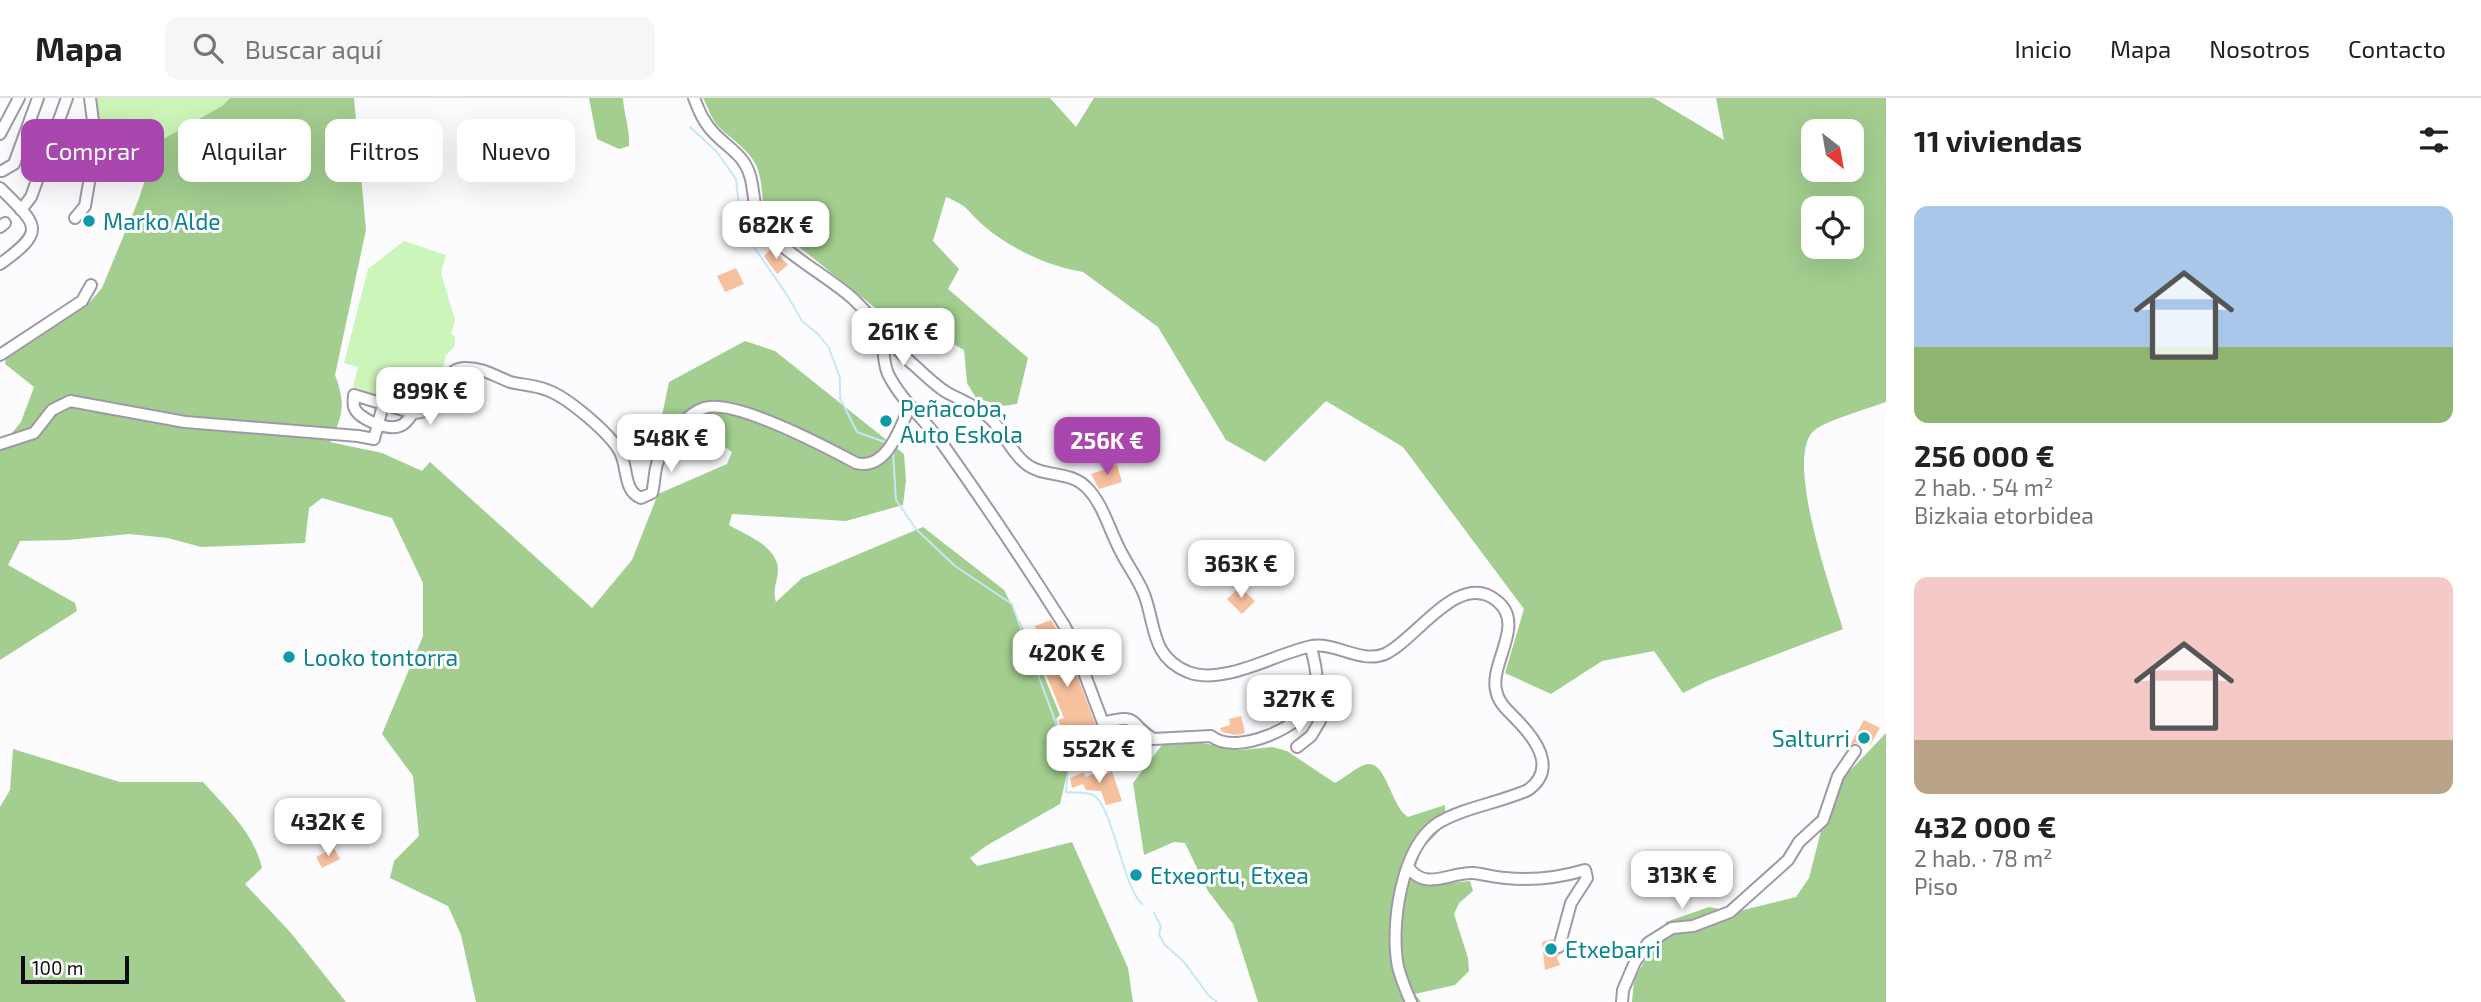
<!DOCTYPE html>
<html lang="es">
<head>
<meta charset="utf-8">
<style>
  :root { --surface:#fff; --page:#f6f6f6; --text:#222; --muted:#767676; --line:#e0e0e0; --accent:#a947ae }
  body { margin:0; font-family:"Exo 2",sans-serif; background:var(--page); color:var(--text); height:100vh; display:flex; flex-direction:column; font-size:26px; white-space:nowrap }
  * { box-sizing:border-box; margin:0 }
  p { font-size:23px; color:var(--muted) }
  .icon { flex:none; width:38px; height:38px; fill:none; stroke:currentColor; stroke-width:2; stroke-linecap:round; stroke-linejoin:round }
  .map { position:relative; flex:1; overflow:hidden }
  .drawer { display:flex; flex-direction:column; background:var(--surface); width:595px }
  .drawer>* { flex:none }
  .hud { position:absolute; left:21px; top:21px; width:665px; height:63px; display:flex; gap:14px }
  .needle { width:46px; rotate:149deg }
  .tools { position:absolute; left:1801px; top:21px; display:grid; gap:14px }
  .tools a { display:grid; place-items:center; width:63px; height:63px; border-radius:14px; background:var(--surface); box-shadow:0 7px 28px #0002; font-size:35px }
  .scale { position:absolute; left:21px; bottom:18px; width:108px; box-sizing:border-box; padding-left:7px; border:4px solid #0f0c11; border-top:0; font-size:19px; line-height:24px; white-space:nowrap; color:#0f0c11; -webkit-text-stroke:5px #fff; paint-order:stroke }
  .price { position:absolute; translate:-50% -60px; padding:0 16px; border-radius:14px; background:#fff; color:#222; font-size:23px; line-height:46px; filter:drop-shadow(0 2px 4px #0008) }
  .price::after { content:''; position:absolute; left:50%; top:42px; width:21px; height:16px; margin-left:-10px; background:inherit; clip-path:polygon(0 0,100% 0,50% 100%) }
  .price.current { background:var(--accent); color:#fff }
  ul { padding:0; list-style:none }
  li { display:grid; align-content:center; gap:14px; height:371px; padding:0 28px }
  li span { display:grid; place-items:center; height:217px; border-radius:14px; color:#555 }
  li>.icon { margin-inline-start:auto }
  span .icon { width:126px; height:126px; fill:#fffc; stroke-width:1 }
  li b { font-size:30px }
  h2 { display:flex; justify-content:space-between; align-items:center; height:84px; padding:0 28px; font-size:30px }
  .pill { padding:0 24px; border-radius:14px; background:var(--surface); box-shadow:0 7px 28px #0002; font-size:24px; line-height:63px }
  .pill.current { background:var(--accent); color:#fff }
  header { display:flex; align-items:center; gap:42px; box-sizing:border-box; height:98px; padding:0 35px; background:var(--surface); border-bottom:2px solid var(--line) }
  header strong { font-size:33px }
  nav { display:flex; gap:38px; margin-inline-start:auto; font-size:24px }
  .search { width:490px; height:63px; background:var(--page); display:flex; align-items:center; gap:18px; box-sizing:border-box; padding:0 24px; border-radius:14px; color:var(--muted); font-size:26px }
  main { display:flex; flex:1; min-height:0 }
  .map>svg:first-child { display:block }
  .green { fill:#ccf5b9 }
  .forest { fill:#a3ce8f; fill-rule:evenodd }
  .lines { fill:none; stroke-linecap:round; stroke-linejoin:round }
  .stream { stroke:#c7e6f6; stroke-width:2 }
  .building { fill:#f8c19e }
  .minor-casing { stroke:#9f99a7; stroke-width:14 }
  .minor { stroke:#fff; stroke-width:10 }
  .culture-dot { fill:#0f9aa8; stroke:#fff; stroke-width:2.5 }
  .labels { text-anchor:middle; dominant-baseline:central; stroke-width:6; stroke-linejoin:round; paint-order:stroke }
  .culture-label { font-size:23px; fill:#0d838f; stroke:#fff; text-anchor:start }
</style>
</head>
<body>
<header>
<strong>Mapa</strong>
<div class="search"><svg class="icon" aria-label="search" viewBox="0 0 24 24"><circle cx="10" cy="10" r="6"/><path d="M15 15l6 6"/></svg>Buscar aquí</div>
<nav><a>Inicio</a><a>Mapa</a><a>Nosotros</a><a>Contacto</a></nav>
</header>
<main>
<div class="map">
<svg width="1886" height="904" viewBox="0 0 1886 904">
  <rect width="100%" height="100%" fill="#fcfbfe"/>
  <path class="green" d="M91 0H230L222 8 153 47 111 48 102 40Z
    M404 143 446 157 441 175 455 222 451 236 455 238V248L446 257 438 290 426 310 401 303 400 307C393 305 394 301 388 299 380 295 375 300 368 298V294L353 289 358 269 344 265 368 171Z"/>
  <path class="forest" d="M230 0H354L366 132 335 277C346 306 343 317 330 344L382 355 422 373 430 364 592 510 632 462 658 396 727 366 732 354 703 335 658 337 669 284 745 243 775 253 904 356 906 382 903 407 846 423 732 416 729 427C746 437 777 448 778 471 778 483 772 491 776 504L802 480 923 429 1004 492 1030 544 1060 617 1056 621 1070 663 1060 706 986 748 970 760 977 768 1072 744 1128 870 1133 904H476L461 837 448 808 390 780 394 763 419 738 413 678 382 636 423 538V485L392 420 322 400 309 410 305 445 201 449 168 440 129 436 68 442 20 443 8 467 75 505 77 513 0 562V349L21 324 34 289 5 266 6 257 90 204 102 190 138 103 158 44 222 8Z
    M589 0H623C624 17 630 31 629 48L619 51 597 41Z
    M703 0H1050L1076 29 1094 0H1654L1724 42 1716 0H1886V304C1867 311 1831 321 1816 331 1781 354 1833 497 1843 531L1707 583 1683 595 1654 553 1602 563 1551 596 1505 575 1524 511 1403 349 1326 303 1265 364 1226 342 1158 229 1083 174C1050 169 1009 150 984 128 966 112 970 109 946 99L933 143 959 171 948 191 1028 260 1017 306 1003 308 976 300 967 285 964 252 940 238 934 228 903 229 893 224 769 125C759 104 765 87 756 67 748 51 731 41 719 29 711 21 708 9 703 0ZM1813 33H1852V72H1813ZM1813 110H1852V149H1813Z
    M1886 635V904H1632L1634 882 1666 824 1709 809 1735 814 1796 799 1809 780 1821 733 1843 680Z
    M1202 645 1241 652 1272 649 1287 653 1335 685C1344 680 1354 671 1364 667 1386 658 1390 708 1408 719L1445 707V727L1422 751 1413 776 1426 787 1470 783 1473 793 1459 805 1454 816 1468 860 1469 873 1455 887 1415 896 1421 904H1258L1233 826 1208 793 1185 745 1174 744 1144 757 1133 685 1162 647Z
    M13 651 120 684H203C227 711 254 735 262 770L245 786 291 835 346 904H0V709L10 692Z"/>
  <g class="lines">
    <path class="stream" d="M690 29 717 54 736 81 741 130 787 197 802 223 819 237 829 250 840 280V300L857 334 885 344
      M893 354 896 402 916 431 955 468 1012 506 1060 636 1068 672 1066 694C1074 695 1086 694 1093 697 1112 705 1122 787 1142 806
      M1154 815 1161 828 1159 836 1164 846 1184 864 1209 898 1217 904"/>
  </g>
  <path class="building" d="M772 150 788 167 777 176 764 158Z
    M736 170 744 186 725 194 717 178Z
    M1117 367 1122 384 1099 391 1091 376Z
    M1240 489 1255 503 1242 516 1227 501Z
    M1051 522 1066 548 1096 628 1104 633 1106 638 1071 652 1058 622 1064 620 1038 557 1045 554 1035 528Z
    M1241 618 1245 635 1236 637 1222 634 1220 630 1230 627 1229 621Z
    M1864 622 1880 630 1870 647 1864 644 1861 648 1856 645 1850 647Z
    M1102 672 1103 678 1112 673 1122 703 1106 707 1101 693 1086 692 1083 686 1072 690 1070 680 1084 674 1086 679Z
    M334 750 340 761 322 770 316 759Z
    M1553 841 1552 852 1560 857 1557 859 1560 867 1545 872 1542 844Z"/>
  <g class="lines">
    <g class="minor-casing">
      <path id="minor" d="M694 0C699 13 704 25 714 35 723 45 735 52 743 63 757 82 750 107 762 127 779 152 827 178 851 199 875 220 890 248 915 268 925 277 935 287 946 294 962 303 979 309 992 322 1004 335 1011 354 1025 365 1042 380 1069 372 1086 389 1103 405 1110 434 1121 454 1128 468 1138 481 1144 496 1156 527 1150 558 1188 574 1224 588 1276 555 1312 548 1336 544 1361 566 1385 556 1416 542 1459 471 1497 503 1526 526 1490 564 1496 592 1498 604 1506 611 1514 619 1534 639 1559 670 1528 692 1499 705 1465 709 1438 725 1401 749 1390 828 1398 869 1401 880 1406 893 1411 904
        M0 36 19 0
        M2 73 14 66 38 0
        M0 90C37 127 48 132 0 166
        M21 112 31 99 67 0
        M75 120 85 108 91 73 88 60 94 31 90 0
        M0 129 5 125
        M882 233C884 247 882 262 888 276 902 304 926 322 944 348 985 406 1026 467 1064 527L1073 545 1103 625C1140 615 1128 625 1153 641L1211 638C1236 659 1304 628 1314 602 1320 584 1315 566 1311 549
        M0 257 82 203 91 187
        M354 297 413 315C410 319 406 325 402 327 389 334 358 321 354 309 353 305 354 301 354 297Z
        M413 315C448 315 437 271 464 270 481 269 495 278 510 284 522 287 535 287 547 292 567 299 610 335 620 354 628 369 623 393 641 400L652 395C655 384 654 373 658 363 666 345 684 316 704 310 734 300 826 349 856 365 886 373 900 331 909 310
        M0 346 34 335 52 312 70 303 185 324 358 338 374 341 383 307
        M1297 649 1311 638 1320 623 1318 612 1313 604
        M1408 769C1426 794 1449 774 1473 775 1483 776 1494 779 1505 780 1533 783 1558 780 1585 772L1587 780 1571 805 1559 849
        M1622 904 1623 892 1635 864 1648 845 1672 830 1693 828 1730 814 1788 762 1799 744 1823 722 1838 678 1855 653"/>
    </g>
    <use href="#minor" class="minor"/>
  </g>
  <g class="culture-dot">
    <circle cx="89" cy="123" r="7"/>
    <circle cx="886" cy="323" r="7"/>
    <circle cx="289" cy="559" r="7"/>
    <circle cx="1864" cy="640" r="7"/>
    <circle cx="1136" cy="777" r="7"/>
    <circle cx="1551" cy="851" r="7"/>
  </g>
  <g class="labels">
    <g class="culture-label">
      <text x="103" y="123">Marko Alde</text>
      <text x="900" y="310">Peñacoba,<tspan x="900" dy="26">Auto Eskola</tspan></text>
      <text x="303" y="559">Looko tontorra</text>
      <text x="1850" y="640" text-anchor="end">Salturri</text>
      <text x="1150" y="777">Etxeortu, Etxea</text>
      <text x="1565" y="851">Etxebarri</text>
    </g>
  </g>
</svg>
<div class="tools">
<a><svg class="needle" viewBox="-14 -14 28 28"><path d="M0-13l5 13h-10z" fill="#e53935"/><path d="M0 13l5-13h-10z" fill="#767676"/></svg></a>
<a><svg class="icon" aria-label="locate" viewBox="0 0 24 24"><circle cx="12" cy="12" r="6"/><path d="M12 2v4M12 18v4M2 12h4M18 12h4"/></svg></a>
</div>
<div class="scale">100 m</div>
<b class="price" style="left:776px;top:163px">682K €</b>
<b class="price" style="left:903px;top:270px">261K €</b>
<b class="price" style="left:430px;top:329px">899K €</b>
<b class="price" style="left:671px;top:376px">548K €</b>
<b class="price current" style="left:1107px;top:379px">256K €</b>
<b class="price" style="left:1241px;top:502px">363K €</b>
<b class="price" style="left:1067px;top:591px">420K €</b>
<b class="price" style="left:1299px;top:637px">327K €</b>
<b class="price" style="left:1099px;top:687px">552K €</b>
<b class="price" style="left:328px;top:760px">432K €</b>
<b class="price" style="left:1682px;top:813px">313K €</b>
<div class="hud">
<a class="pill current">Comprar</a>
<a class="pill">Alquilar</a>
<a class="pill">Filtros</a>
<a class="pill">Nuevo</a>
</div>
</div>
<section class="drawer">
<h2>11 viviendas<svg class="icon" aria-label="filters" viewBox="0 0 24 24"><path d="M4 7h16M4 17h16"/><circle cx="9" cy="7" r="2"/><circle cx="15" cy="17" r="2"/></svg></h2>
<ul>
<li><span style="background:linear-gradient(#a9c7e8 65%,#8fb573 0)"><svg class="icon" aria-label="home" viewBox="0 0 24 24"><path d="M3 11l9-7 9 7M6 9v11h12V9"/></svg></span><div><b>256 000 €</b><p>2 hab. · 54 m²</p><p>Bizkaia etorbidea</p></div></li>
<li><span style="background:linear-gradient(#f6c9c9 75%,#b9a48a 0)"><svg class="icon" aria-label="home" viewBox="0 0 24 24"><path d="M3 11l9-7 9 7M6 9v11h12V9"/></svg></span><div><b>432 000 €</b><p>2 hab. · 78 m²</p><p>Piso</p></div></li>
</ul>
</section>
</main>
</body>
</html>
